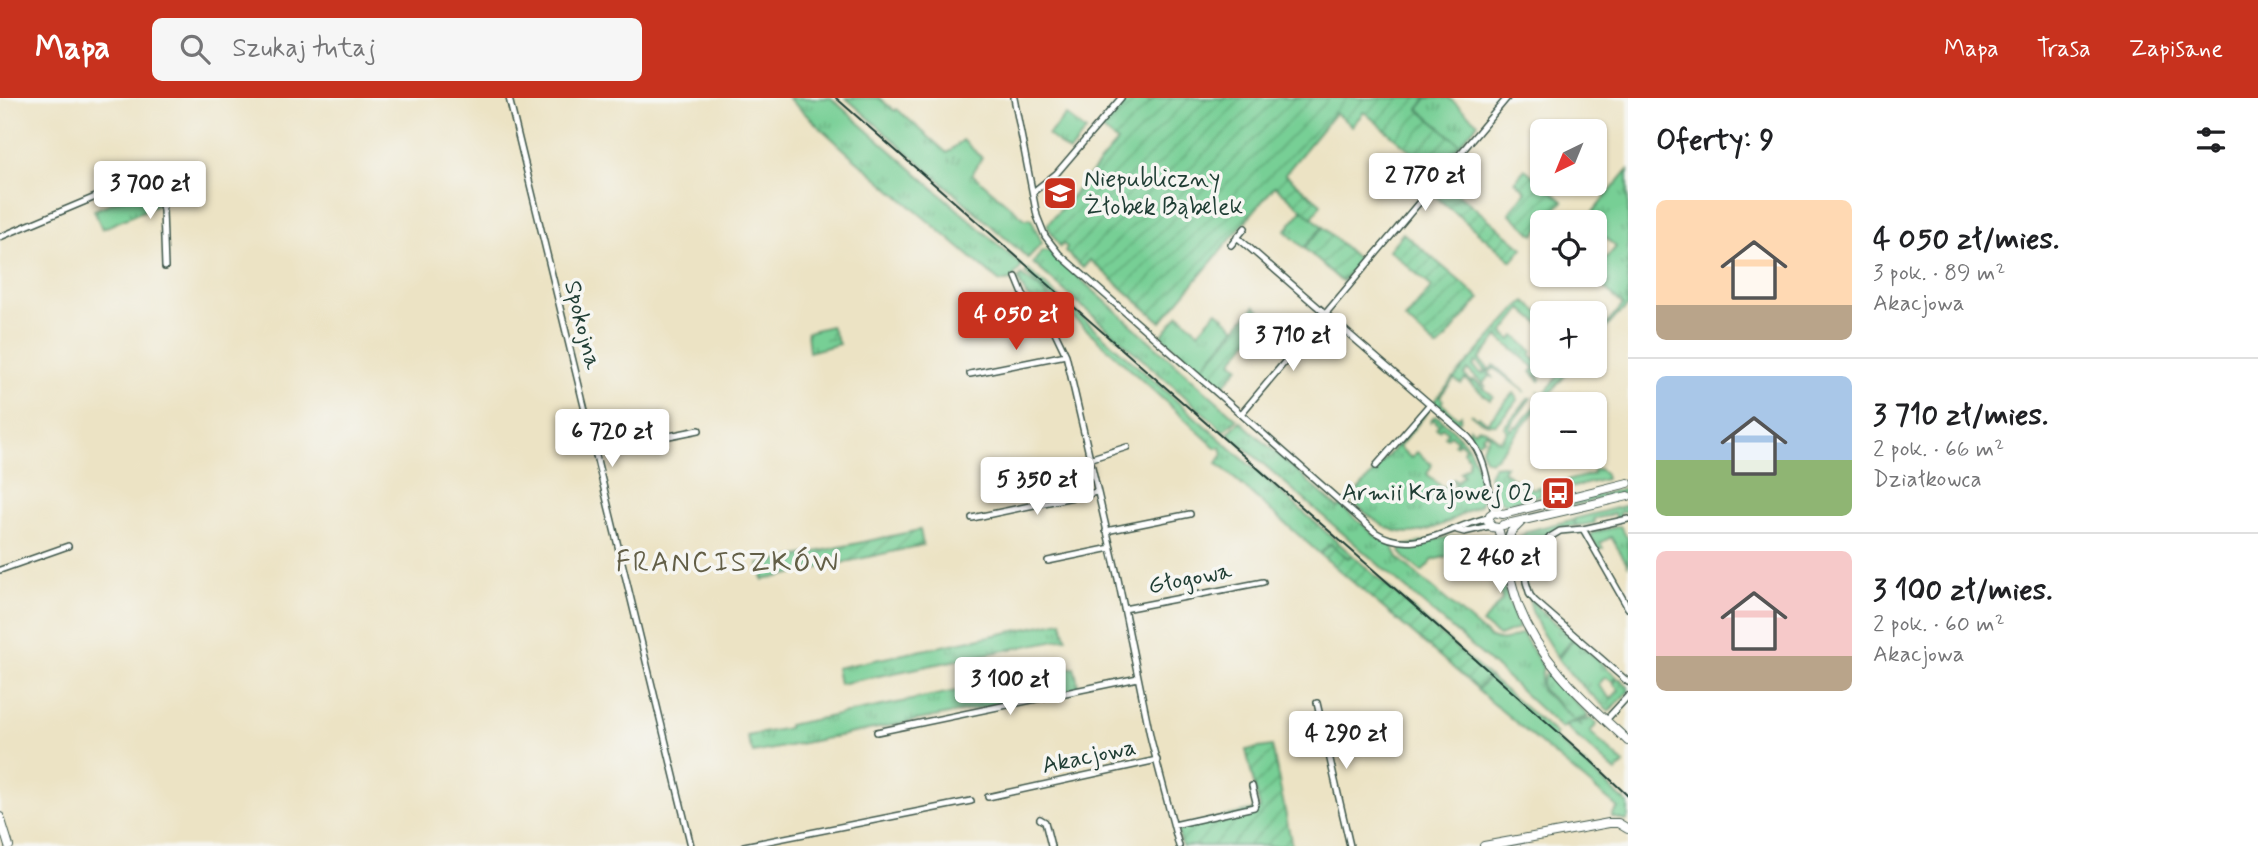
<!DOCTYPE html>
<html lang="pl">
<head>
<meta charset="utf-8">
<style>
  :root { --surface:#fff; --page:#f6f6f6; --text:#202124; --muted:#757577; --line:#e0e0e0; --accent:#c8321e }
  body { margin:0; font-family:Mynerve,sans-serif; background:var(--page); color:var(--text); height:100vh; display:flex; flex-direction:column; font-size:26px; white-space:nowrap }
  * { box-sizing:border-box; margin:0 }
  p { font-size:23px; color:var(--muted) }
  .icon { flex:none; width:38px; height:38px; fill:none; stroke:currentColor; stroke-width:2; stroke-linecap:round; stroke-linejoin:round }
  .map { position:relative; flex:1; overflow:hidden }
  .drawer { display:flex; flex-direction:column; background:var(--surface); width:630px }
  .drawer>* { flex:none }
  .needle { width:46px; rotate:223deg }
  .tools { position:absolute; left:1530px; top:21px; display:grid; gap:14px }
  .tools a { display:grid; place-items:center; width:77px; height:77px; border-radius:10px; background:var(--surface); box-shadow:0 2px 5px #0004; font-size:35px }
  .price { position:absolute; translate:-50% -60px; padding:0 16px; border-radius:7px; background:#fff; color:#222; font-size:23px; line-height:46px; filter:drop-shadow(0 2px 4px #0008) }
  .price::after { content:''; position:absolute; left:50%; top:42px; width:21px; height:16px; margin-left:-10px; background:inherit; clip-path:polygon(0 0,100% 0,50% 100%) }
  .price.selected { background:var(--accent); color:#fff }
  ul { padding:0; list-style:none }
  li { display:flex; align-items:center; gap:21px; height:175px; padding:0 28px }
  li+li { border-top:2px solid var(--line) }
  li span { display:grid; place-items:center; flex:none; width:196px; height:140px; border-radius:10px; color:#555 }
  li>.icon { margin-inline-start:auto }
  span .icon { width:84px; height:84px; fill:#fffc; stroke-width:1 }
  li b { font-size:30px }
  h2 { display:flex; justify-content:space-between; align-items:center; height:84px; padding:0 28px; font-size:30px }
  header { display:flex; align-items:center; gap:42px; box-sizing:border-box; height:98px; padding:0 35px; background:var(--accent); color:#fff }
  header strong { font-size:33px }
  nav { display:flex; gap:38px; margin-inline-start:auto; font-size:24px }
  .search { width:490px; height:63px; background:var(--page); display:flex; align-items:center; gap:18px; box-sizing:border-box; padding:0 24px; border-radius:10px; color:var(--muted); font-size:26px }
  main { display:flex; flex:1; min-height:0 }
  .map>svg:first-child { display:block }
  .grass { fill:url(#grass-tufts); stroke:#4b8664; stroke-width:2 }
  .wetland { fill:url(#wetland-marsh); stroke:#4b8664; stroke-width:2 }
  .garden { fill:url(#garden-furrows); stroke:#4b8664; stroke-width:2 }
  .lines { fill:none; stroke-linecap:round; stroke-linejoin:round }
  .street-casing { stroke:#3e564a; stroke-width:8 }
  .secondary-casing { stroke:#3e564a; stroke-width:10 }
  .street { stroke:#fff; stroke-width:5 }
  .secondary { stroke:#fff; stroke-width:8 }
  .rail { stroke:#1f3d34; stroke-width:2 }
  .labels { text-anchor:middle; dominant-baseline:central; stroke-width:7; stroke-linejoin:round; paint-order:stroke }
  .poi-label { font-size:24px; fill:#1f3d34; stroke:#f6f6f2; text-anchor:start }
  .street-label { font-size:24px; fill:#1f3d34; stroke:#f6f6f2 }
  .quarter-label { font-size:28px; letter-spacing:2px; fill:#635f47; stroke:#f6f6f2 }
</style>
</head>
<body>
<header>
<strong>Mapa</strong>
<div class="search"><svg class="icon" aria-label="search" viewBox="0 0 24 24"><circle cx="10" cy="10" r="6"/><path d="M15 15l6 6"/></svg>Szukaj tutaj</div>
<nav><a>Mapa</a><a>Trasa</a><a>Zapisane</a></nav>
</header>
<main>
<div class="map">
<svg width="1628" height="748" viewBox="0 0 1628 748">
  <defs>
    <pattern id="grass-tufts" width="24" height="20" patternUnits="userSpaceOnUse" patternTransform="scale(1.75)"><rect width="24" height="20" fill="#77cf95"/><path d="M3 7l-1-3M5 7V3M7 7l1-3M15 17l-1-3M17 17v-4M19 17l1-3" fill="none" stroke="#61a97a"/></pattern>
    <pattern id="wetland-marsh" width="20" height="14" patternUnits="userSpaceOnUse" patternTransform="scale(1.75)"><rect width="20" height="14" fill="#77cf95"/><path d="M1 5h8M5 5V1M11 12h8M15 12V8" fill="none" stroke="#61a97a"/></pattern>
    <pattern id="garden-furrows" width="10" height="10" patternUnits="userSpaceOnUse" patternTransform="scale(1.75)"><rect width="10" height="10" fill="#77cf95"/><path d="M-1 1l2-2M0 10L10 0M9 11l2-2" fill="none" stroke="#61a97a"/></pattern>
  </defs>
  <rect width="100%" height="100%" fill="#f6f6f2"/>
  <filter id="ink" filterUnits="userSpaceOnUse"><feTurbulence type="fractalNoise" baseFrequency=".0143" numOctaves="2"/><feDisplacementMap in="SourceGraphic" scale="14" xChannelSelector="R" yChannelSelector="G"/><feConvolveMatrix kernelMatrix="1 2 1 2 8 2 1 2 1" color-interpolation-filters="sRGB"/></filter>
  <filter id="wash" filterUnits="userSpaceOnUse"><feTurbulence type="fractalNoise" baseFrequency=".00686" numOctaves="4" result="noise"/><feDisplacementMap in="SourceGraphic" scale="28" xChannelSelector="R" yChannelSelector="G"/><feGaussianBlur stdDeviation="1.57" result="paint"/><feColorMatrix in="noise" values="0 0 0 0 0 0 0 0 0 0 0 0 0 0 0 0 0 1.4 0 .05"/><feComposite in="paint" operator="in"/></filter>
  <g filter="url(#wash)">
    <rect width="100%" height="100%" fill="#ece3c4"/>
    <path class="grass" d="M788 0H831L1022 168 1011 182 1000 184 848 55Z
      M846 0H879L895 13 897 11 947 55 963 42 982 60 972 76 1025 121H1031L1042 145 1028 160Z
      M1427 0H1449L1478 25 1460 46 1418 11Z
      M1066 17 1086 33 1069 54 1048 37Z
      M1628 72V208L1616 219 1594 244V241L1623 207 1591 178 1616 149 1594 129V124H1590L1587 121Z
      M153 88 157 107 102 131 94 112Z
      M1303 111 1323 129 1304 150 1285 133Z
      M1043 152 1049 153 1237 321 1224 333 1033 165Z
      M1028 172 1352 457 1348 460 1330 446 1320 456 1217 365 1223 356 1221 349 1216 350 1025 175Z
      M1021 177 1039 190 1050 202 1040 210 1026 197 1018 182Z
      M1525 203 1542 217V228L1522 211 1503 235 1511 242 1515 238 1532 253 1530 257 1540 266 1542 264V268H1549L1550 270 1546 275 1542 273 1537 278 1541 281 1540 283 1531 274 1535 270 1498 239 1479 262 1488 270 1486 273 1476 264 1473 268 1482 276 1484 273 1486 275 1494 267 1525 294 1494 270 1489 275 1492 279 1489 278 1483 285 1486 289 1468 272 1464 277 1472 284 1474 282 1493 298 1490 302 1465 281 1461 286 1454 281 1440 298 1443 302 1441 305 1457 319 1461 317 1460 323 1456 324 1433 305 1438 298 1518 209Z
      M1217 213 1236 230 1200 272 1161 238 1179 216 1198 234Z
      M1567 268H1573L1496 360 1490 363 1485 361 1481 351 1490 337 1486 334 1482 338 1484 340 1477 345 1468 335 1469 329 1474 333 1478 330 1486 332 1500 343 1508 333 1504 329 1529 300H1531L1509 329 1512 332 1515 328 1517 329 1541 302 1539 294 1543 297Z
      M1513 295 1517 299 1518 302 1496 326C1486 327 1478 323 1471 316L1477 320 1479 318 1487 325Z
      M1428 311V314L1399 349 1411 360 1417 354 1432 367 1427 376 1442 389 1444 388 1450 392 1456 386 1452 383 1454 381 1458 383 1463 377 1460 374 1468 368 1469 360 1463 353 1465 349 1459 344 1456 347 1454 346 1457 342 1451 337 1447 340 1445 338 1448 334 1442 329 1439 332 1436 330 1439 327 1433 321 1430 325 1433 319 1437 318C1463 341 1472 347 1481 382 1484 393 1485 398 1479 408 1468 411 1460 418 1450 423 1401 446 1388 434 1350 402Z
      M1240 323 1338 410 1341 408 1378 440 1392 447 1398 460 1489 539C1502 546 1510 541 1522 535L1543 569 1540 584 1541 592 1574 621 1542 591 1541 585 1545 576 1548 575 1588 618C1576 624 1573 621 1561 630L1490 564 1228 335Z
      M1503 367 1506 368 1503 372 1523 389 1527 386 1531 391 1539 389 1541 397 1505 406 1493 398 1489 377 1494 368Z
      M1598 371 1604 374 1606 381 1562 392 1560 390 1544 397 1542 389 1593 376V372Z
      M1628 389V394L1510 423 1509 421Z
      M1628 407V413L1619 415 1620 420 1616 421 1614 416 1594 421 1595 425 1576 428 1575 425V428C1555 430 1551 433 1538 448 1500 489 1542 514 1573 540L1557 559 1541 533 1532 513 1515 450 1520 439 1528 433 1571 422 1574 424V421Z
      M1620 428 1628 441V467L1611 439 1600 445 1603 450 1599 452 1590 437 1592 435Z
      M1484 436 1494 448 1507 498 1519 530 1499 538 1482 526 1502 502 1491 463 1477 450 1433 462 1422 474 1406 461 1400 454 1404 448 1443 440Z
      M1062 523 1066 540 839 586 836 570Z
      M1574 541 1617 579 1613 584 1605 579 1598 587 1611 601 1619 592 1613 586 1617 581H1621L1628 589V594L1609 613 1574 580 1558 561Z
      M1074 569 1079 590 753 655 747 638 788 630V627Z
      M1489 579 1556 636 1554 639 1628 706V719L1625 723 1612 719V717L1618 710 1477 592Z
      M1591 620 1597 626 1590 634 1624 666 1616 674 1566 629 1570 625 1577 624 1582 628 1578 624Z"/>
    <path class="wetland" d="M831 228 839 246 809 254 807 234Z"/>
    <path class="garden" d="M1126 0H1145L1150 4 1154 0H1427L1418 11 1460 46 1436 74 1364 14 1352 28 1335 15 1285 76 1321 106 1312 120 1275 88 1161 224 1090 162 1083 170 1065 153 1067 149 1063 146 1060 149 1047 127 1117 44 1101 30Z
      M1525 71 1563 103 1544 124H1542V127L1534 137 1509 115 1526 93 1515 83Z
      M1444 84 1523 150 1512 163 1434 97Z
      M1323 129 1360 163 1342 184 1304 150Z
      M1403 135 1480 200 1438 250 1405 221 1432 189 1389 152Z
      M1255 208 1271 222 1253 244 1249 242 1232 263 1239 269 1221 291 1214 282H1212L1200 272Z
      M920 432 923 447 763 482 759 466Z
      M1330 446 1348 460 1352 457 1489 579 1478 591 1320 456Z
      M1272 648 1292 748H1182L1177 729 1260 711 1246 652Z"/>
  </g>
  <g filter="url(#ink)">
    <g class="lines">
      <g class="street-casing">
        <path id="street" d="M509 0 691 748
          M1014 0 1037 118 1045 138 1059 156 1375 434C1414 459 1450 428 1488 420
          M1033 94 1056 76 1121 0
          M0 139 155 74 163 112 165 169
          M1237 139 1468 339C1486 358 1488 389 1494 414
          M1231 147 1245 130
          M1016 179 1023 196 1054 232 1066 257 1118 481 1151 642 1179 748
          M970 276 1066 257
          M1241 316 1507 0
          M594 353 699 332
          M1089 361 1127 349
          M1376 368 1430 306
          M972 420 1097 394
          M1628 421 1583 431 1560 433 1550 439 1525 471 1526 484 1530 497 1535 503 1628 584
          M1583 431 1628 510
          M1457 432 1464 434 1490 428
          M1106 433 1190 416
          M1048 463 1111 450
          M0 472 68 448
          M1124 511 1263 484
          M1317 605 1350 748
          M1606 622 1628 598
          M877 634 1138 580
          M988 699 1157 662
          M1040 721 1045 724 1051 748
          M1174 727 1254 709 1256 704 1252 688
          M744 748 971 703"/>
      </g>
      <g class="secondary-casing">
        <path id="secondary" d="M1503 427 1628 398
          M1498 430C1505 456 1510 484 1519 509 1541 566 1585 603 1628 643
          M1498 430 1492 429 1488 423 1490 417 1494 414 1503 416 1628 385
          M1505 451 1511 434 1521 424
          M0 719 9 748
          M1484 748 1609 725H1618L1628 731"/>
      </g>
      <use href="#street" class="street"/>
      <use href="#secondary" class="secondary"/>
      <path class="rail" d="M836 0 1590 662 1628 698"/>
    </g>
  </g>
  <defs>
    <g id="school-square" transform="scale(1.75)"><rect x="-9" y="-9" width="18" height="18" rx="4" fill="#c8321e" stroke="#f6f6f2"/><path d="M0-5L7-2L0 1L-7-2ZM-4 1L0 2.5L4 1V4Q0 6-4 4Z" fill="#fff"/></g>
    <g id="bus-square" transform="scale(1.75)"><rect x="-9" y="-9" width="18" height="18" rx="4" fill="#c8321e" stroke="#f6f6f2"/><path d="M-5-6H5V4H4V6H2V4H-2V6H-4V4H-5ZM-3.5-4V0h7V-4ZM-3.5 1.2v1.5H-2V1.2ZM2 1.2v1.5H3.5V1.2Z" fill="#fff"/></g>
  </defs>
  <g fill-rule="evenodd">
    <use href="#school-square" x="1060" y="95"/>
    <use href="#bus-square" x="1558" y="395"/>
  </g>
  <g class="labels">
    <g class="poi-label">
      <text x="1084" y="81">Niepubliczny<tspan x="1084" dy="28">Żłobek Bąbelek</tspan></text>
      <text x="1534" y="395" text-anchor="end">Armii Krajowej 02</text>
    </g>
    <g class="street-label">
      <text transform="translate(582 227) rotate(76)">Spokojna</text>
      <text transform="translate(1190 481) rotate(-11)">Głogowa</text>
      <text transform="translate(1089 659) rotate(-12)">Akacjowa</text>
    </g>
    <g class="quarter-label">
      <text x="728" y="465">FRANCISZKÓW</text>
    </g>
  </g>
</svg>
<div class="tools">
<a><svg class="needle" viewBox="-14 -14 28 28"><path d="M0-13l5 13h-10z" fill="#e53935"/><path d="M0 13l5-13h-10z" fill="#757577"/></svg></a>
<a><svg class="icon" aria-label="locate" viewBox="0 0 24 24"><circle cx="12" cy="12" r="6"/><path d="M12 2v4M12 18v4M2 12h4M18 12h4"/></svg></a>
<a>+</a>
<a>−</a>
</div>
<b class="price" style="left:1425px;top:115px">2 770 zł</b>
<b class="price" style="left:150px;top:123px">3 700 zł</b>
<b class="price selected" style="left:1016px;top:254px">4 050 zł</b>
<b class="price" style="left:1293px;top:275px">3 710 zł</b>
<b class="price" style="left:612px;top:371px">6 720 zł</b>
<b class="price" style="left:1037px;top:419px">5 350 zł</b>
<b class="price" style="left:1500px;top:497px">2 460 zł</b>
<b class="price" style="left:1010px;top:619px">3 100 zł</b>
<b class="price" style="left:1346px;top:673px">4 290 zł</b>
</div>
<section class="drawer">
<h2>Oferty: 9<svg class="icon" aria-label="filters" viewBox="0 0 24 24"><path d="M4 7h16M4 17h16"/><circle cx="9" cy="7" r="2"/><circle cx="15" cy="17" r="2"/></svg></h2>
<ul>
<li><span style="background:linear-gradient(#ffd9b3 75%,#b9a48a 0)"><svg class="icon" aria-label="home" viewBox="0 0 24 24"><path d="M3 11l9-7 9 7M6 9v11h12V9"/></svg></span><div><b>4 050 zł/mies.</b><p>3 pok. · 89 m²</p><p>Akacjowa</p></div></li>
<li><span style="background:linear-gradient(#a9c7e8 60%,#8fb573 0)"><svg class="icon" aria-label="home" viewBox="0 0 24 24"><path d="M3 11l9-7 9 7M6 9v11h12V9"/></svg></span><div><b>3 710 zł/mies.</b><p>2 pok. · 66 m²</p><p>Działkowca</p></div></li>
<li><span style="background:linear-gradient(#f6c9c9 75%,#b9a48a 0)"><svg class="icon" aria-label="home" viewBox="0 0 24 24"><path d="M3 11l9-7 9 7M6 9v11h12V9"/></svg></span><div><b>3 100 zł/mies.</b><p>2 pok. · 60 m²</p><p>Akacjowa</p></div></li>
</ul>
</section>
</main>
</body>
</html>
